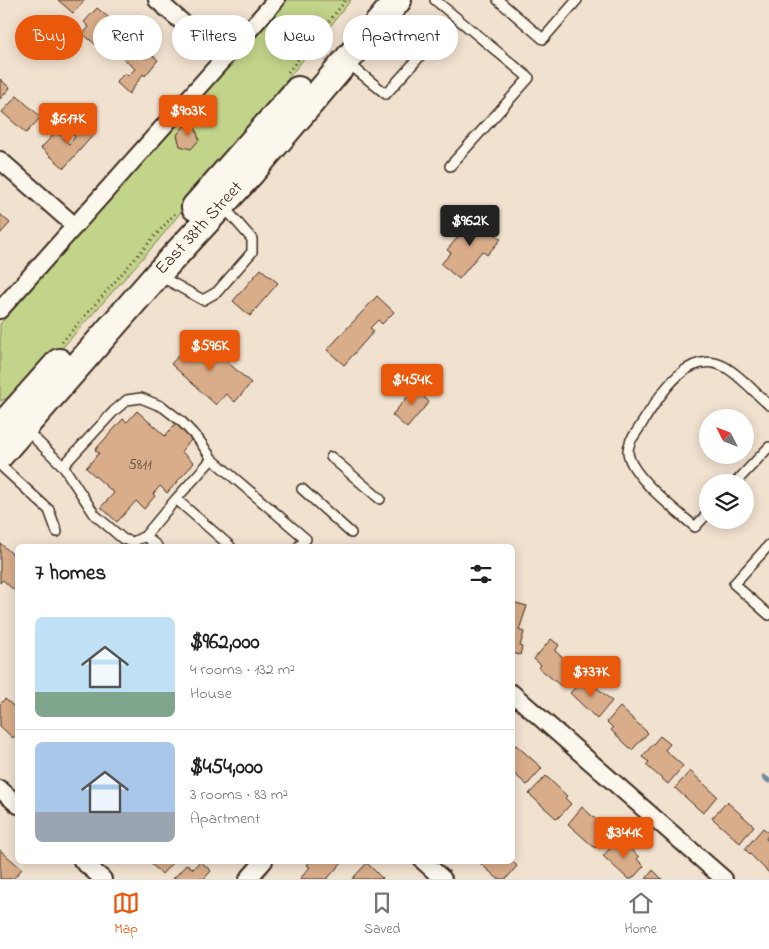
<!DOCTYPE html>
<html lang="en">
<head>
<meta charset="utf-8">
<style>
  :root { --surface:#fff; --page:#f6f6f6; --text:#202124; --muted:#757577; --line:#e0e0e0; --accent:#ea580c }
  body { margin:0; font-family:"Indie Flower",sans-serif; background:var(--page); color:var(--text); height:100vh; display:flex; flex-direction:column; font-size:19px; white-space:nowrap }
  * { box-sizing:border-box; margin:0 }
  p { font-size:16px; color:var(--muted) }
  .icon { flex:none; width:28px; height:28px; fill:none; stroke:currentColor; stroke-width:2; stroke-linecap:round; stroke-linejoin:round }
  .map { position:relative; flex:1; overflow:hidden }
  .side { position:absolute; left:15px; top:544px; width:500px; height:320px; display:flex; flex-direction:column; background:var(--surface); border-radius:8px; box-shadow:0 2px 12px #0003 }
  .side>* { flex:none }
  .guide { position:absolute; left:15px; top:15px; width:500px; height:45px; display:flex; gap:10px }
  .needle { width:32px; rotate:312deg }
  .fabs { position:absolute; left:699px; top:409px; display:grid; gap:10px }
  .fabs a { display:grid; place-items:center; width:55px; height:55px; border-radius:50%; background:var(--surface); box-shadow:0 2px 12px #0003; font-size:25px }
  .price { position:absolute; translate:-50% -42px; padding:0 11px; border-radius:5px; background:var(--accent); color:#fff; font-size:16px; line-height:32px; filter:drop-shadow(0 1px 2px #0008) }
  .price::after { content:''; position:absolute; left:50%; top:30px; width:15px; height:11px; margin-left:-8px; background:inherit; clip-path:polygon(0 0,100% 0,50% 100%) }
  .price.selected { background:#222; color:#fff }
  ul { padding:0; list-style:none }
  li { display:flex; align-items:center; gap:15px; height:125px; padding:0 20px }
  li+li { border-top:1px solid var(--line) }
  li span { display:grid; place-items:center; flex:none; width:140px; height:100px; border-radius:8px; color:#555 }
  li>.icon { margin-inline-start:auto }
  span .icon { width:60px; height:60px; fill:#fffc; stroke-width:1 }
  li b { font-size:21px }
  h2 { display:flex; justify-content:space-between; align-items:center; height:60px; padding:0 20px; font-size:21px }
  .chip { padding:0 18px; border-radius:22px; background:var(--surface); box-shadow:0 2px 12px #0003; font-size:18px; line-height:45px }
  .chip.selected { background:var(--accent); color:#fff }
  .dock { display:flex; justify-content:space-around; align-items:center; height:70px; border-top:1px solid var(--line); background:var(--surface); font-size:14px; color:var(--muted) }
  .dock a { display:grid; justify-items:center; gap:2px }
  .dock .selected { color:var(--accent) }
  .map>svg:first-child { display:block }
  .green { fill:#c2d489; stroke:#7e7f54 }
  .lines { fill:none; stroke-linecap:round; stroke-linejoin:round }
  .stream { stroke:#738ba0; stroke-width:5 }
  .building { fill:#d9ad8a; stroke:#3b2a1e }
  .service-casing { stroke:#3b2a1e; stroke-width:12 }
  .minor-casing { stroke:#3b2a1e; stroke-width:20 }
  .primary-casing { stroke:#3b2a1e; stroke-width:30 }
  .path { stroke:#3b2a1e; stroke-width:3; stroke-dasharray:1 4; stroke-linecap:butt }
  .service { stroke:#fbf7ec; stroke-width:9 }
  .minor { stroke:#fbf7ec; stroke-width:16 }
  .primary { stroke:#fbf7ec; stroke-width:26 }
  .labels { text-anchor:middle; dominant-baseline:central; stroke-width:4; stroke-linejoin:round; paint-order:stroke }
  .number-label { font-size:15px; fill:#624b39 }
  .street-label { font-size:18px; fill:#3b2a1e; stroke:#fbf7ec }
</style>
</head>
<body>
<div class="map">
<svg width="769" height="879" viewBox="0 0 769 879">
  <rect width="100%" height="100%" fill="#f1e1cf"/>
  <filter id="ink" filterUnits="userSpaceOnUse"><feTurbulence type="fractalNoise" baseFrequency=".02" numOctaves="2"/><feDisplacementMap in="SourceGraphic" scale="10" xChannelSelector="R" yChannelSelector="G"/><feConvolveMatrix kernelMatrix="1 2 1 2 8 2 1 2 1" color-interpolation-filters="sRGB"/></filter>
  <g filter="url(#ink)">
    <path class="green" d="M286 0H351L156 243 24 391 0 401V324Z"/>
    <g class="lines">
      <path class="stream" d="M764 777 769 781"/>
    </g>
    <path class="building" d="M58 0H85L73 13Z
      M97 8 120 27 115 32 122 38 108 55 83 34 89 27 84 22Z
      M135 41 158 60 145 76 143 74 129 94 116 82 125 73 128 76 135 69 121 56Z
      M0 79 10 88 0 99Z
      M17 96 41 117 26 133 2 112Z
      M83 122 95 133 64 168 41 148 56 132 69 144 75 137 72 134Z
      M184 126 196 129 199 140 191 149 180 146 177 135Z
      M0 214 10 223 0 234Z
      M475 217 501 239 487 255 482 251 459 279 441 264 451 253 447 250Z
      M261 269 278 283 250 316 233 301Z
      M377 296 394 312 382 324 378 320 370 328 374 331 344 365 327 350Z
      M197 335 251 383 235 402 226 394 216 405 171 364Z
      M421 381 429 388 423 396 429 402 407 428 392 415Z
      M137 411 165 436 176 423 193 438 181 451 194 463 167 493 160 486 153 494 155 496 144 509 136 501 117 522 101 507 114 493 86 468 99 453 95 450 123 419 127 422Z
      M0 543 18 559 17 593 3 580 0 583Z
      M512 602 527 606 519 630 524 632 520 646 522 647 520 655 512 653Z
      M551 639 559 645 555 651 576 669 561 686 539 668 541 665 534 659Z
      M585 677 612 701 597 719 570 693Z
      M5 699 18 710V733L13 738 0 726V704Z
      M620 707 648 733 632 750 611 730 613 728 607 722Z
      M660 736 670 744 665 750 683 766 668 784 646 765 649 762 642 757Z
      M516 745 542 768 527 785 512 772V749Z
      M690 771 717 796 703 813 675 788Z
      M546 776 567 796 565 798 571 804 557 819 529 794Z
      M727 802 754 826 740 843 712 818Z
      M582 807 610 832 595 848 568 824Z
      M763 828 769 833 766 839 769 842V873L745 849Z
      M619 838 639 857 637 859 644 866 632 879H628L603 856Z
      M0 850 22 869 13 879H0Z
      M148 861H174L162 874Z
      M200 861 211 871 204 879H173L187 864 193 869Z
      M310 861H343L327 879H300L310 867 307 865Z
      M483 861H512L517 866 506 879H498L481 864Z
      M367 863 383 879H352Z
      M653 870 662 879H646Z"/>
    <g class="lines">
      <g class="service-casing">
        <path id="service" d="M435 0 529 78 450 166
          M498 0 543 39 577 0
          M348 63 386 94 423 53
          M160 276 203 300 217 292 252 252V239L224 207
          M25 429 63 466 95 515 123 539 133 542 145 536 157 546
          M331 457 380 499
          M0 465 49 510 57 532
          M63 466 114 411 127 400 141 398 163 407 181 421 199 440 212 459 306 539 299 546
          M736 482 769 447
          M302 489 351 533
          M176 499 212 459
          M708 513 695 527C678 512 628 474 628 451 628 447 630 443 631 440 652 411 682 344 725 367 741 376 755 393 769 405
          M145 536 176 499 230 546
          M769 545 734 584 769 615"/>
      </g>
      <g class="minor-casing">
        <path id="minor" d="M157 0 224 59
          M0 160 75 226
          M0 310 276 0
          M512 693 724 879
          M0 789 18 805
          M82 861 103 879
          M423 861 443 879
          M248 879 264 861"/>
      </g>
      <g class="primary-casing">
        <g id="primary">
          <path d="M195 207 298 90"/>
          <path d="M0 428 59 362"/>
          <path id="s1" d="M0 455 157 275 250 174 398 0"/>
        </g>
      </g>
      <path class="path" d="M288 72 346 0
        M62 342 176 212"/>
      <use href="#service" class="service"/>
      <use href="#minor" class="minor"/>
      <use href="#primary" class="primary"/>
    </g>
  </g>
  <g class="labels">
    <g class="number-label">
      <text x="140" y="465">5811</text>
    </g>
    <g class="street-label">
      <text stroke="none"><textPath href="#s1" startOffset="302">East 38th Street</textPath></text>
    </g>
  </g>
</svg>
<div class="fabs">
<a><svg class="needle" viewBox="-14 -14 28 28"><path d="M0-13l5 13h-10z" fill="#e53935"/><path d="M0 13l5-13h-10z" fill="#757577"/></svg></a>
<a><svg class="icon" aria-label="layers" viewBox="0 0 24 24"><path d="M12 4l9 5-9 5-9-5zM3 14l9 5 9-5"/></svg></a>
</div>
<b class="price" style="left:188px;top:137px">$903K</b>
<b class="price" style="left:68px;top:145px">$617K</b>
<b class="price selected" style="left:470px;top:247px">$962K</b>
<b class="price" style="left:210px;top:372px">$596K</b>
<b class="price" style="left:412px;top:406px">$454K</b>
<b class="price" style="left:591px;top:698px">$737K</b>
<b class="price" style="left:624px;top:859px">$344K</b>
<div class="guide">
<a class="chip selected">Buy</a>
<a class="chip">Rent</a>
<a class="chip">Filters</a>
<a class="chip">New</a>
<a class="chip">Apartment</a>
</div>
<section class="side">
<h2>7 homes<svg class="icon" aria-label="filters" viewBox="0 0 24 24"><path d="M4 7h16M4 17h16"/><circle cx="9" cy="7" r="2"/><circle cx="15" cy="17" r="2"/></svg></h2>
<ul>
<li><span style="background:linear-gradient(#bfe0f5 75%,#7fa58c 0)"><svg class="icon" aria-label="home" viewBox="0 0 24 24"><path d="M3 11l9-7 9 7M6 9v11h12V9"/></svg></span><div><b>$962,000</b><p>4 rooms · 132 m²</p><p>House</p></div></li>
<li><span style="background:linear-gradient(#a9c7e8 70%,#9aa5b1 0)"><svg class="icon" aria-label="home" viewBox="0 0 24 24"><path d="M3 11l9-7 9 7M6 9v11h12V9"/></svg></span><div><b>$454,000</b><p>3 rooms · 83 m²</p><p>Apartment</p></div></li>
</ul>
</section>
</div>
<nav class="dock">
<a class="selected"><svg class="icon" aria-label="map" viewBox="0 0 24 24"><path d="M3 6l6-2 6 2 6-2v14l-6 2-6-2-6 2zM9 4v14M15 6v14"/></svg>Map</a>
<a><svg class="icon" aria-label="saved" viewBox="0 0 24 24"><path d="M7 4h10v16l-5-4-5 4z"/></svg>Saved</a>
<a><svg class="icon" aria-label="home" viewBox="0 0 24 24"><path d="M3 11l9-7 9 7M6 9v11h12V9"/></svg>Home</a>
</nav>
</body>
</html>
